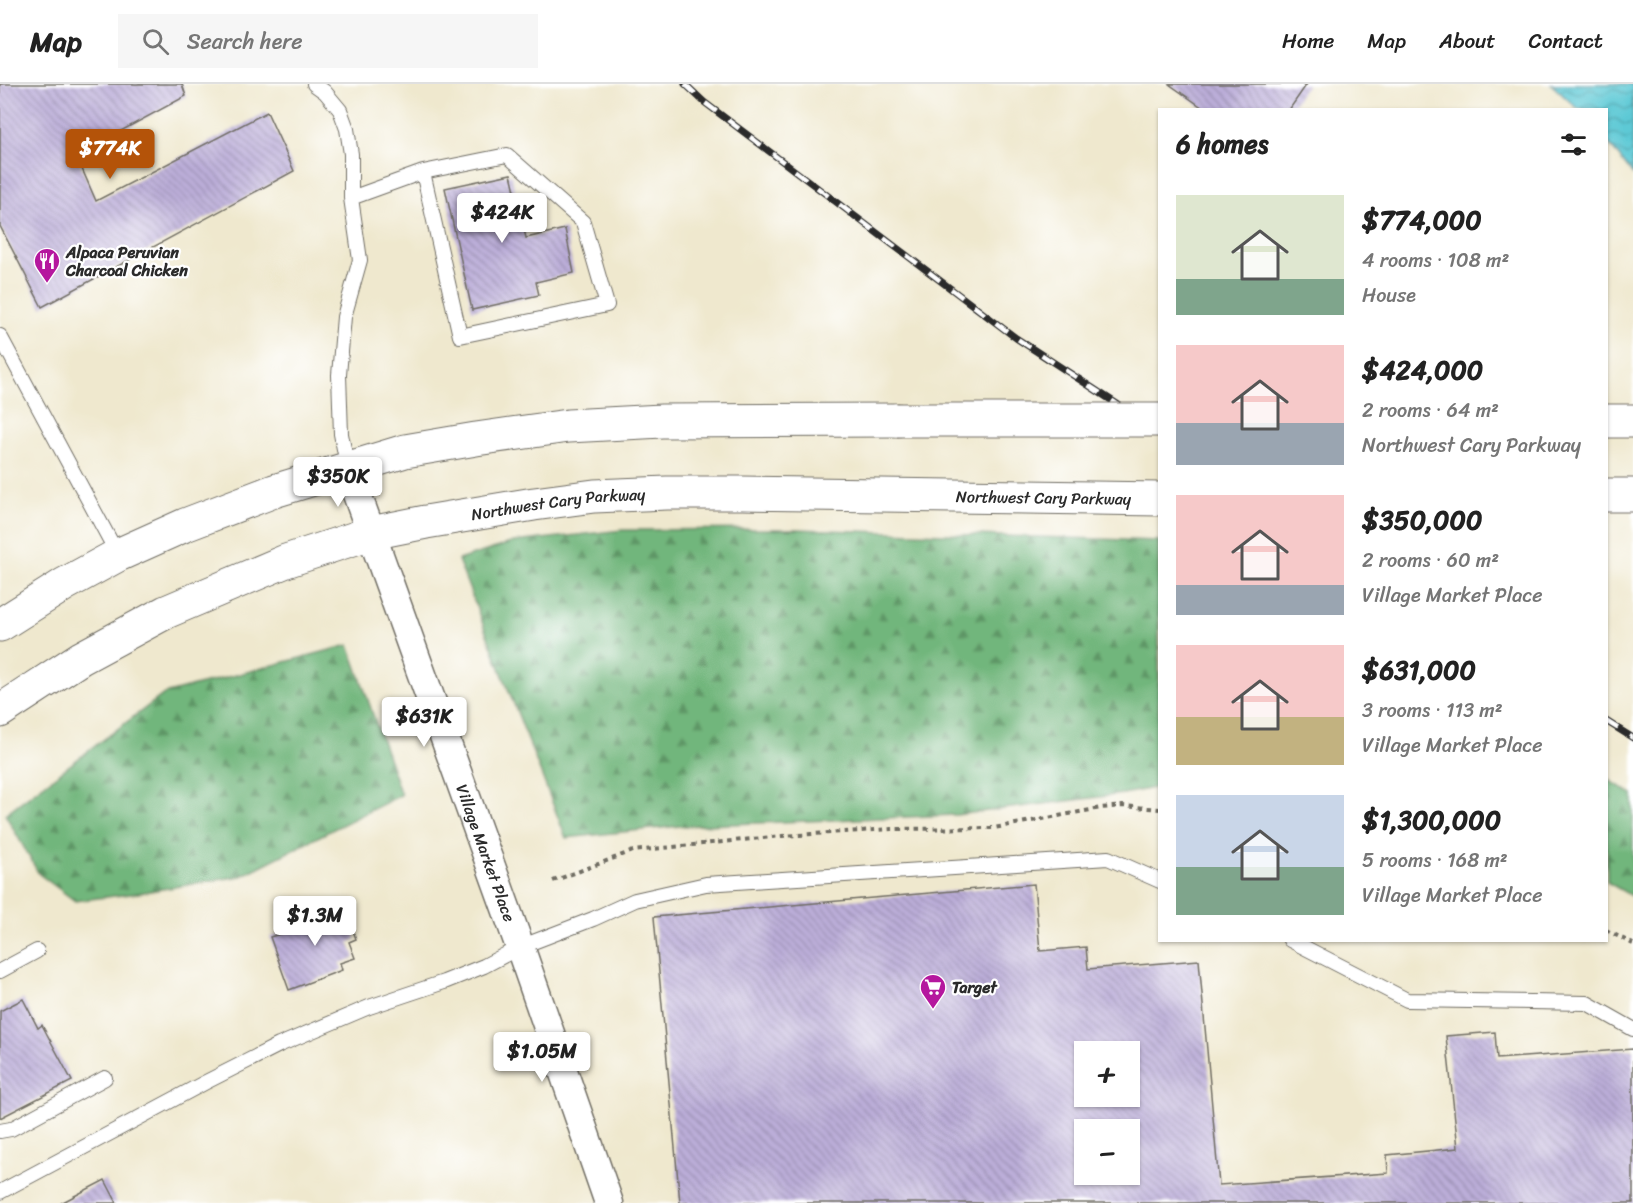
<!DOCTYPE html>
<html lang="en">
<head>
<meta charset="utf-8">
<style>
  :root { --surface:#fff; --page:#f6f6f6; --text:#222; --muted:#767676; --line:#e0e0e0; --accent:#b45309 }
  body { margin:0; font-family:Sriracha,sans-serif; background:var(--page); color:var(--text); height:100vh; display:flex; flex-direction:column; font-size:22px; white-space:nowrap }
  * { box-sizing:border-box; margin:0 }
  p { font-size:20px; color:var(--muted) }
  .icon { flex:none; width:33px; height:33px; fill:none; stroke:currentColor; stroke-width:2; stroke-linecap:round; stroke-linejoin:round }
  .map { position:relative; flex:1; overflow:hidden }
  .drawer { position:absolute; left:1158px; top:24px; width:450px; height:834px; display:flex; flex-direction:column; background:var(--surface); border-radius:0px; box-shadow:0 2px 4px #0004 }
  .drawer>* { flex:none }
  .controls { position:absolute; left:1074px; top:957px; display:grid; gap:12px }
  .controls a { display:grid; place-items:center; width:66px; height:66px; border-radius:0px; background:var(--surface); box-shadow:0 2px 4px #0004; font-size:30px }
  .price { position:absolute; translate:-50% -51px; padding:0 14px; border-radius:6px; background:#fff; color:#222; font-size:20px; line-height:39px; filter:drop-shadow(0 2px 3px #0008) }
  .price::after { content:''; position:absolute; left:50%; top:36px; width:18px; height:14px; margin-left:-9px; background:inherit; clip-path:polygon(0 0,100% 0,50% 100%) }
  .price.active { background:var(--accent); color:#fff }
  ul { padding:0; list-style:none }
  li { display:flex; align-items:center; gap:18px; height:150px; padding:0 18px }
  li span { display:grid; place-items:center; flex:none; width:168px; height:120px; border-radius:0px; color:#555 }
  li>.icon { margin-inline-start:auto }
  span .icon { width:72px; height:72px; fill:#fffc; stroke-width:1 }
  li b { font-size:26px }
  h2 { display:flex; justify-content:space-between; align-items:center; height:72px; padding:0 18px; font-size:26px }
  header { display:flex; align-items:center; gap:36px; box-sizing:border-box; height:84px; padding:0 30px; background:var(--surface); border-bottom:2px solid var(--line) }
  header strong { font-size:28px }
  nav { display:flex; gap:33px; margin-inline-start:auto; font-size:21px }
  .search { width:420px; height:54px; background:var(--page); display:flex; align-items:center; gap:15px; box-sizing:border-box; padding:0 21px; border-radius:0px; color:var(--muted); font-size:22px }
  .map>svg:first-child { display:block }
  .forest { fill:url(#forest-firs); stroke:#4e7053; stroke-width:1.5 }
  .water { fill:url(#water-waves); stroke:#447a80; stroke-width:1.5 }
  .building { fill:url(#building-back-hatch); fill-rule:evenodd }
  .lines { fill:none; stroke-linecap:round; stroke-linejoin:round }
  .service-casing { stroke:#706d64; stroke-width:16 }
  .minor-casing { stroke:#706d64; stroke-width:31 }
  .primary-casing { stroke:#706d64; stroke-width:35 }
  .path { stroke:#706d64; stroke-width:4; stroke-dasharray:4.5 4.5; stroke-linecap:butt }
  .service { stroke:#fff; stroke-width:14 }
  .minor { stroke:#fff; stroke-width:28 }
  .primary { stroke:#fff; stroke-width:33 }
  .rail-casing { stroke:#2b2b2b; stroke-width:7 }
  .rail { stroke:#fff; stroke-width:4.5; stroke-dasharray:14; stroke-linecap:butt }
  .primary-bridge-casing { stroke:#706d64; stroke-width:35; stroke-linecap:butt }
  .primary-bridge { stroke:#fff; stroke-width:33 }
  .labels { text-anchor:middle; dominant-baseline:central; stroke-width:4.5; stroke-linejoin:round; paint-order:stroke }
  .poi-label { font-size:16px; font-weight:bold; fill:#2b2b2b; stroke:#fff; text-anchor:start }
  .street-label { font-size:16px; fill:#2b2b2b; stroke:#fff }
</style>
</head>
<body>
<header>
<strong>Map</strong>
<div class="search"><svg class="icon" aria-label="search" viewBox="0 0 24 24"><circle cx="10" cy="10" r="6"/><path d="M15 15l6 6"/></svg>Search here</div>
<nav><a>Home</a><a>Map</a><a>About</a><a>Contact</a></nav>
</header>
<div class="map">
<svg width="1633" height="1119" viewBox="0 0 1633 1119">
  <defs>
    <pattern id="forest-firs" width="22" height="20" patternUnits="userSpaceOnUse" patternTransform="scale(1.5)"><rect width="22" height="20" fill="#71b67b"/><path d="M5 1l3.5 6h-7zM16 11l3.5 6h-7z" fill="#5d9465"/></pattern>
    <pattern id="water-waves" width="16" height="10" patternUnits="userSpaceOnUse" patternTransform="scale(1.5)"><rect width="16" height="10" fill="#5dc9d5"/><path d="M0 5q4-4 8 0t8 0" fill="none" stroke="#4da3ad"/></pattern>
    <pattern id="building-back-hatch" width="6" height="6" patternUnits="userSpaceOnUse" patternTransform="scale(1.5)"><rect width="6" height="6" fill="#bcaed9"/><path d="M-1 5l2 2M0 0l6 6M5-1l2 2" fill="none" stroke="#998eb0"/></pattern>
  </defs>
  <rect width="100%" height="100%" fill="#fff"/>
  <filter id="ink" filterUnits="userSpaceOnUse"><feTurbulence type="fractalNoise" baseFrequency=".0167" numOctaves="2"/><feDisplacementMap in="SourceGraphic" scale="12" xChannelSelector="R" yChannelSelector="G"/><feConvolveMatrix kernelMatrix="1 2 1 2 8 2 1 2 1" color-interpolation-filters="sRGB"/></filter>
  <filter id="wash" filterUnits="userSpaceOnUse"><feTurbulence type="fractalNoise" baseFrequency=".008" numOctaves="4" result="noise"/><feDisplacementMap in="SourceGraphic" scale="24" xChannelSelector="R" yChannelSelector="G"/><feGaussianBlur stdDeviation="1.35" result="paint"/><feColorMatrix in="noise" values="0 0 0 0 0 0 0 0 0 0 0 0 0 0 0 0 0 1.4 0 .05"/><feComposite in="paint" operator="in"/></filter>
  <g filter="url(#wash)">
    <rect width="100%" height="100%" fill="#efe8ce"/>
    <path class="forest" d="M796 445 1159 457V703L1123 710 956 731 680 742 566 754 458 476 514 458 623 446Z
      M349 561 401 711 241 792 138 809 75 817 39 790 5 730 164 610Z
      M1606 694 1633 711V813L1607 798Z"/>
    <path class="water" d="M1551 0H1633V91L1607 57 1606 26 1578 25Z"/>
    <g id="blocks">
      <path class="building" d="M0 0H182L186 12 76 71 96 117 267 28 294 87 42 223 0 142Z
        M1169 0H1307L1289 26H1206Z
        M511 90 526 154 565 145 574 189 536 198 539 211 472 226 445 104Z
        M1034 800 1040 867 1086 863 1088 885 1199 876 1219 1101 1388 1089 1387 1071 1458 1064 1446 952 1495 948 1497 975 1633 965V1119H680L654 833ZM1084 968H1130V1012H1084ZM1084 1046H1130V1090H1084Z
        M338 823 339 826 345 824 356 855 349 858 355 874 340 879 342 886 289 906 270 853 296 845 293 838Z
        M23 915 38 944 42 941 72 997 0 1034V927Z
        M105 1096 117 1119H61Z"/>
    </g>
  </g>
  <g filter="url(#ink)">
    <use href="#blocks" fill-opacity="0" stroke="#706d64" stroke-width="1.5"/>
    <g class="lines">
      <g class="service-casing">
        <path id="service" d="M314 0 325 8 340 26 347 45 351 70V114L360 176 344 233 339 291 341 350 348 385
          M351 114 423 88 460 252 607 221 583 138 507 71 423 88
          M0 252 118 471
          M1290 856 1407 916 1587 919 1633 945
          M0 887 37 867
          M0 1047 11 1045 105 994
          M0 1108 206 998 279 961 369 923 444 898 484 882 520 863 593 835 635 816 706 800 1108 774 1160 797"/>
      </g>
      <g class="minor-casing">
        <g id="minor">
          <path id="s1" d="M348 385 520 863 609 1119"/>
        </g>
      </g>
      <g class="primary-casing">
        <g id="primary">
          <path d="M1606 337H1633"/>
          <path d="M1606 411H1633"/>
          <path d="M0 541 65 500 118 471 185 441 274 407 405 367 476 355 568 342 662 337 897 336"/>
          <path id="s2" d="M0 627 81 574 166 528 286 477 371 449 426 438 534 420 594 412 667 409H742L1160 415"/>
        </g>
      </g>
      <path class="path" d="M553 797 633 767 782 752 891 745 994 744 1101 724 1123 722 1160 725
        M1606 846 1633 860"/>
      <use href="#service" class="service"/>
      <use href="#minor" class="minor"/>
      <use href="#primary" class="primary"/>
      <g class="rail-casing">
        <path id="rail" d="M685 0 704 18 1016 254 1160 348
          M1606 637 1633 654"/>
      </g>
      <use href="#rail" class="rail"/>
      <g class="primary-bridge-casing">
        <path id="primary-bridge" d="M897 336H1160"/>
      </g>
      <use href="#primary-bridge" class="primary-bridge"/>
    </g>
  </g>
  <defs>
    <g id="restaurant-pin" transform="scale(1.35)"><path d="M0 17L-7.5 6A9.5 9.5 0 1 1 7.5 6Z" fill="#b5179e" stroke="#fff"/><path d="M-5-6h1v4h1v-4h1v4h1v-4h1v5L-1.5 .5V6h-2V.5L-5-1ZM5-6V6H3V1.5H1.5Q1.5-4 5-6Z" fill="#fff"/></g>
    <g id="supermarket-pin" transform="scale(1.35)"><path d="M0 17L-7.5 6A9.5 9.5 0 1 1 7.5 6Z" fill="#b5179e" stroke="#fff"/><path d="M-6-5.5h2.5l.6 2H6L4.5 2H-2.5L-4.4-4H-6ZM-1.5 3.2a1.3 1.3 0 1 0 .1 0ZM3 3.2a1.3 1.3 0 1 0 .1 0Z" fill="#fff"/></g>
  </defs>
  <g fill-rule="evenodd">
    <use href="#restaurant-pin" x="47" y="177"/>
    <use href="#supermarket-pin" x="933" y="903"/>
  </g>
  <g class="labels">
    <g class="poi-label">
      <text x="66" y="168">Alpaca Peruvian<tspan x="66" dy="18">Charcoal Chicken</tspan></text>
      <text x="952" y="903">Target</text>
    </g>
    <g class="street-label">
      <text stroke="none"><textPath href="#s2" startOffset="1089">Northwest Cary Parkway</textPath></text>
      <text stroke="none"><textPath href="#s2" startOffset="603">Northwest Cary Parkway</textPath></text>
      <text stroke="none"><textPath href="#s1" startOffset="408">Village Market Place</textPath></text>
    </g>
  </g>
</svg>
<div class="controls">
<a>+</a>
<a>−</a>
</div>
<b class="price active" style="left:110px;top:96px">$774K</b>
<b class="price" style="left:502px;top:160px">$424K</b>
<b class="price" style="left:338px;top:424px">$350K</b>
<b class="price" style="left:424px;top:664px">$631K</b>
<b class="price" style="left:315px;top:863px">$1.3M</b>
<b class="price" style="left:542px;top:999px">$1.05M</b>
<section class="drawer">
<h2>6 homes<svg class="icon" aria-label="filters" viewBox="0 0 24 24"><path d="M4 7h16M4 17h16"/><circle cx="9" cy="7" r="2"/><circle cx="15" cy="17" r="2"/></svg></h2>
<ul>
<li><span style="background:linear-gradient(#dfe7d0 70%,#7fa58c 0)"><svg class="icon" aria-label="home" viewBox="0 0 24 24"><path d="M3 11l9-7 9 7M6 9v11h12V9"/></svg></span><div><b>$774,000</b><p>4 rooms · 108 m²</p><p>House</p></div></li>
<li><span style="background:linear-gradient(#f6c9c9 65%,#9aa5b1 0)"><svg class="icon" aria-label="home" viewBox="0 0 24 24"><path d="M3 11l9-7 9 7M6 9v11h12V9"/></svg></span><div><b>$424,000</b><p>2 rooms · 64 m²</p><p>Northwest Cary Parkway</p></div></li>
<li><span style="background:linear-gradient(#f6c9c9 75%,#9aa5b1 0)"><svg class="icon" aria-label="home" viewBox="0 0 24 24"><path d="M3 11l9-7 9 7M6 9v11h12V9"/></svg></span><div><b>$350,000</b><p>2 rooms · 60 m²</p><p>Village Market Place</p></div></li>
<li><span style="background:linear-gradient(#f6c9c9 60%,#c2b280 0)"><svg class="icon" aria-label="home" viewBox="0 0 24 24"><path d="M3 11l9-7 9 7M6 9v11h12V9"/></svg></span><div><b>$631,000</b><p>3 rooms · 113 m²</p><p>Village Market Place</p></div></li>
<li><span style="background:linear-gradient(#c9d6e8 60%,#7fa58c 0)"><svg class="icon" aria-label="home" viewBox="0 0 24 24"><path d="M3 11l9-7 9 7M6 9v11h12V9"/></svg></span><div><b>$1,300,000</b><p>5 rooms · 168 m²</p><p>Village Market Place</p></div></li>
</ul>
</section>
</div>
</body>
</html>
